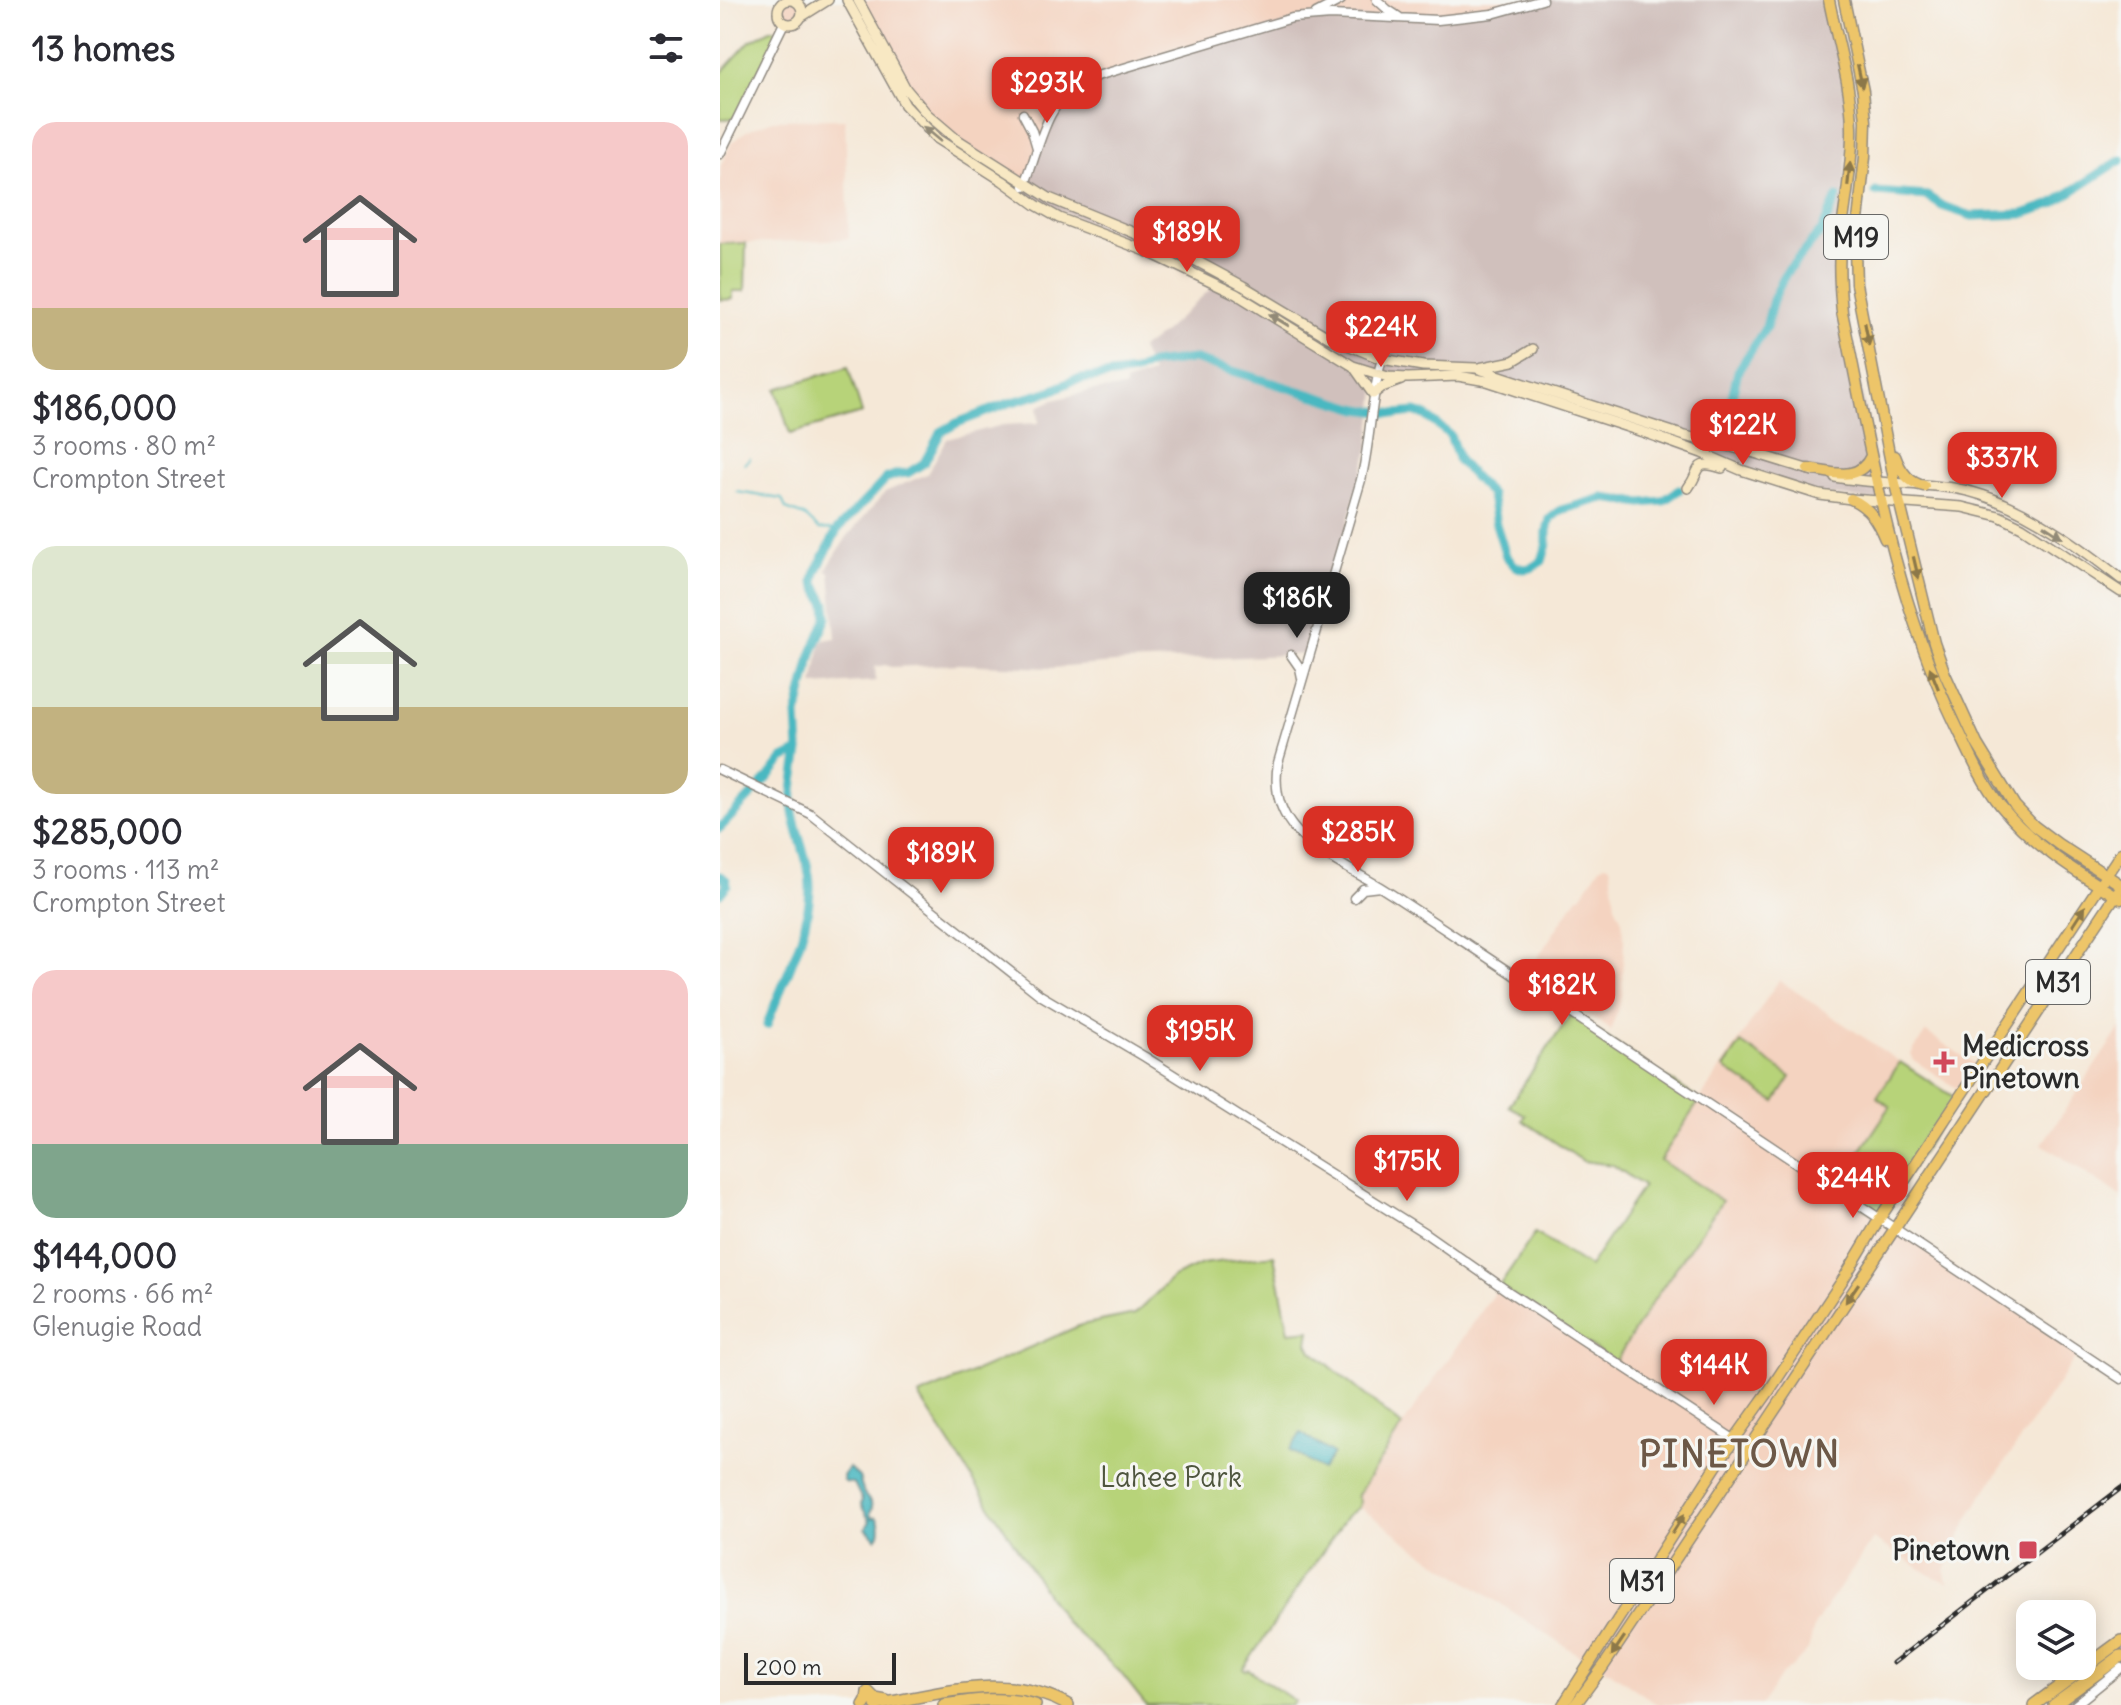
<!DOCTYPE html>
<html lang="en">
<head>
<meta charset="utf-8">
<style>
  :root { --surface:#fff; --page:#f2f2f3; --text:#2b2b33; --muted:#7c7c81; --accent:#d93025 }
  body { margin:0; font-family:Delius,sans-serif; background:var(--page); color:var(--text); height:100vh; display:flex; flex-direction:column; font-size:30px; white-space:nowrap }
  * { box-sizing:border-box; margin:0 }
  p { font-size:26px; color:var(--muted) }
  .icon { flex:none; width:44px; height:44px; fill:none; stroke:currentColor; stroke-width:2; stroke-linecap:round; stroke-linejoin:round }
  .map { position:relative; flex:1; overflow:hidden }
  .sheet { display:flex; flex-direction:column; background:var(--surface); width:720px }
  .sheet>* { flex:none }
  .fabs { position:absolute; left:1296px; top:1600px; display:grid; gap:16px }
  .fabs a { display:grid; place-items:center; width:80px; height:80px; border-radius:16px; background:var(--surface); box-shadow:0 4px 20px #0003; font-size:40px }
  .scale { position:absolute; left:24px; bottom:20px; width:152px; box-sizing:border-box; padding-left:8px; border:4px solid #2b2b2b; border-top:0; font-size:22px; line-height:28px; white-space:nowrap; color:#2b2b2b; -webkit-text-stroke:6px #f6f6f2; paint-order:stroke }
  .price { position:absolute; translate:-50% -68px; padding:0 18px; border-radius:16px; background:var(--accent); color:#fff; font-size:26px; line-height:52px; filter:drop-shadow(0 2px 4px #0008) }
  .price::after { content:''; position:absolute; left:50%; top:48px; width:24px; height:18px; margin-left:-12px; background:inherit; clip-path:polygon(0 0,100% 0,50% 100%) }
  .price.current { background:#222; color:#fff }
  ul { padding:0; list-style:none }
  li { display:grid; align-content:center; gap:16px; height:424px; padding:0 32px }
  li span { display:grid; place-items:center; height:248px; border-radius:24px; color:#555 }
  li>.icon { margin-inline-start:auto }
  span .icon { width:144px; height:144px; fill:#fffc; stroke-width:1 }
  li b { font-size:34px }
  h2 { display:flex; justify-content:space-between; align-items:center; height:96px; padding:0 32px; font-size:34px }
  main { display:flex; flex:1; min-height:0 }
  .map>svg:first-child { display:block }
  .built { fill:#f4d3c0 }
  .industrial { fill:#d0c0bc }
  .green { fill:#b7d379; stroke:#717f52; stroke-width:2 }
  .water { fill:#4ab8c1; stroke:#3a7276; stroke-width:2 }
  .lines { fill:none; stroke-linecap:round; stroke-linejoin:round }
  .stream { stroke:#4ab8c1; stroke-width:2 }
  .river { stroke:#4ab8c1; stroke-width:9 }
  .tertiary-casing { stroke:#908a81; stroke-width:11 }
  .secondary-casing { stroke:#908a81; stroke-width:12 }
  .primary-casing { stroke:#908a81; stroke-width:13 }
  .trunk-casing { stroke:#908a81; stroke-width:13 }
  .motorway-casing { stroke:#908a81; stroke-width:14 }
  .tertiary { stroke:#fff; stroke-width:8 }
  .secondary { stroke:#f8e8c3; stroke-width:9 }
  .primary { stroke:#edc569; stroke-width:10 }
  .trunk { stroke:#edc569; stroke-width:10 }
  .motorway { stroke:#edc569; stroke-width:11 }
  .rail-casing { stroke:#2b2b2b; stroke-width:5 }
  .rail { stroke:#f6f6f2; stroke-width:2; stroke-dasharray:6; stroke-linecap:butt }
  .oneway { fill:#8c784a }
  .oneway2 { fill:#928a77 }
  .poi-dot { fill:#d1495b; stroke:#f6f6f2; stroke-width:3 }
  .labels { text-anchor:middle; dominant-baseline:central; stroke-width:6; stroke-linejoin:round; paint-order:stroke }
  .shield { fill:#f6f6f2; stroke:#686867; stroke-width:2 }
  .shield-label { font-size:26px; font-weight:bold; fill:#2b2b2b }
  .poi-label { font-size:28px; font-weight:bold; fill:#2b2b2b; stroke:#f6f6f2; text-anchor:start }
  .park-label { font-size:28px; fill:#4e553e; stroke:#f6f6f2 }
  .district-label { font-size:36px; font-weight:bold; letter-spacing:2px; fill:#6c5847; stroke:#f6f6f2 }
</style>
</head>
<body>
<main>
<section class="sheet">
<h2>13 homes<svg class="icon" aria-label="filters" viewBox="0 0 24 24"><path d="M4 7h16M4 17h16"/><circle cx="9" cy="7" r="2"/><circle cx="15" cy="17" r="2"/></svg></h2>
<ul>
<li><span style="background:linear-gradient(#f6c9c9 75%,#c2b280 0)"><svg class="icon" aria-label="home" viewBox="0 0 24 24"><path d="M3 11l9-7 9 7M6 9v11h12V9"/></svg></span><div><b>$186,000</b><p>3 rooms · 80 m²</p><p>Crompton Street</p></div></li>
<li><span style="background:linear-gradient(#dfe7d0 65%,#c2b280 0)"><svg class="icon" aria-label="home" viewBox="0 0 24 24"><path d="M3 11l9-7 9 7M6 9v11h12V9"/></svg></span><div><b>$285,000</b><p>3 rooms · 113 m²</p><p>Crompton Street</p></div></li>
<li><span style="background:linear-gradient(#f6c9c9 70%,#7fa58c 0)"><svg class="icon" aria-label="home" viewBox="0 0 24 24"><path d="M3 11l9-7 9 7M6 9v11h12V9"/></svg></span><div><b>$144,000</b><p>2 rooms · 66 m²</p><p>Glenugie Road</p></div></li>
</ul>
</section>
<div class="map">
<svg width="1401" height="1705" viewBox="0 0 1401 1705">
  <rect width="100%" height="100%" fill="#f6f6f2"/>
  <filter id="ink" filterUnits="userSpaceOnUse"><feTurbulence type="fractalNoise" baseFrequency=".0125" numOctaves="2"/><feDisplacementMap in="SourceGraphic" scale="16" xChannelSelector="R" yChannelSelector="G"/><feConvolveMatrix kernelMatrix="1 2 1 2 8 2 1 2 1" color-interpolation-filters="sRGB"/></filter>
  <filter id="wash" filterUnits="userSpaceOnUse"><feTurbulence type="fractalNoise" baseFrequency=".006" numOctaves="4" result="noise"/><feDisplacementMap in="SourceGraphic" scale="32" xChannelSelector="R" yChannelSelector="G"/><feGaussianBlur stdDeviation="1.8" result="paint"/><feColorMatrix in="noise" values="0 0 0 0 0 0 0 0 0 0 0 0 0 0 0 0 0 1.4 0 .05"/><feComposite in="paint" operator="in"/></filter>
  <g filter="url(#wash)">
    <rect width="100%" height="100%" fill="#f5e8d7"/>
    <path class="built" d="M59 0H109L60 31 63 23Z
      M127 0H825L301 191 229 146 198 120Z
      M125 119 129 239 0 244V167L12 142 28 130 53 120Z
      M885 864 889 865 891 869 895 905 902 920 904 940 902 994 891 1030 851 1003V1000L847 998 843 999 806 975 858 896H861L880 867Z
      M1059 980 1180 1062 1157 1097 1171 1107 1126 1173 1110 1185 1359 1352 1252 1511 1225 1570 1226 1579 1229 1583 1212 1576 1153 1539 1095 1624 1088 1650 1075 1664 1062 1674 1041 1705H938L891 1672 875 1662 863 1658 680 1538 676 1533 639 1507 640 1504 637 1497 682 1426 779 1286 895 1361 931 1304 1001 1201 940 1160Z
      M1401 1027V1197L1322 1144Z
      M1206 1032 1256 1065 1241 1087 1236 1088 1192 1059 1191 1054Z"/>
    <path class="industrial" d="M825 0H1109L1130 108 1119 266 1162 501 1100 494 767 381 658 374 649 447 590 654 407 662 332 668 239 664 172 667 165 665 155 667 156 681 93 685 101 643 104 640 116 638 110 572 106 570 127 537 165 492 207 474 227 439 283 425 319 423 318 407 333 400 371 391 405 388V383L432 374 421 349 444 332 500 280 453 256 339 210 301 191 334 110 360 83 592 15 718 20Z"/>
    <path class="green" d="M52 29 60 31 19 118 0 119V74L30 41Z
      M26 243 25 291H13V299L0 300V244Z
      M128 367 142 413 70 434 56 389Z
      M851 1014 980 1100 940 1160 1002 1201 931 1304 895 1362 779 1286 815 1233 869 1267 923 1186 893 1165 863 1161 802 1120 805 1115 789 1106Z
      M1021 1043 1071 1077 1055 1102 1004 1068Z
      M1180 1062 1237 1099 1159 1218 1110 1185 1120 1170 1126 1172 1170 1107 1157 1097Z
      M554 1255 569 1332 590 1330 588 1343 592 1351 682 1426 637 1496 640 1501 639 1507 627 1516 523 1669 526 1671 528 1670 575 1701 572 1705H426L399 1671 345 1622 199 1396 361 1325 415 1314 453 1277 482 1264Z"/>
    <path class="water" d="M581 1433 613 1454 602 1470 570 1450Z
      M129 1468 139 1477 144 1494 151 1503 152 1508 150 1514 152 1518 156 1517C161 1523 161 1533 156 1539L146 1528 150 1521 141 1505 142 1500 134 1483H127L124 1481 123 1476Z"/>
    <g class="lines">
      <path class="stream" d="M24 464 30 458
        M17 492 62 499 66 509 85 516 99 529 117 530"/>
      <path class="river" d="M1156 192 1207 196 1222 206 1252 216 1303 214 1332 204 1401 160
        M998 431 1010 405 1018 371 1046 327 1053 300 1066 273 1102 230 1117 197
        M0 828 48 778 63 759 79 751 77 715 92 653 107 617 106 604 94 582 96 572 117 530 167 478 178 474 188 473 204 463 221 432 237 423 289 403 331 391 354 380 414 372 431 364 473 359 639 409 677 414 695 412 705 415 730 435 739 461 771 495 776 524 786 556 795 566 803 569 811 568 822 561 827 544V531L830 519 841 510 883 498 922 503 943 501 959 490
        M0 876 6 880 7 885 0 894
        M47 1025C63 980 88 938 90 890 91 863 77 838 73 812 71 791 76 771 79 751"/>
    </g>
  </g>
  <g filter="url(#ink)">
    <g class="lines">
      <g class="tertiary-casing">
        <path id="tertiary" d="M657 0 667 9 679 17
          M596 13 621 0
          M305 95 329 96 350 87
          M303 114 312 131 317 148
          M0 154 64 23
          M304 186C319 152 324 104 359 83 364 80 371 78 377 76L572 18 611 15 718 20 772 14 822 0
          M662 359C650 399 651 440 641 480L558 763C546 834 610 856 660 887 689 905 716 924 744 942L1401 1379
          M571 655 580 668 582 678
          M0 770 91 814 320 995 425 1057 705 1233 789 1292 1029 1449
          M634 898 643 889 660 887
          M1355 1705 1401 1668"/>
      </g>
      <g class="secondary-casing">
        <path id="secondary" d="M58 12a12 12 0 1 1 24 0a12 12 0 1 1-24 0Z
          M127 0 185 105 217 139 283 181 316 205 339 218 426 251 516 294 633 366 668 377 688 378 738 376 767 381 926 433 982 453 1021 470 1100 495 1131 499 1242 507 1279 516 1302 527 1401 592
          M138 0 186 89 207 114 235 138 329 198 456 250 523 286 608 337 662 359 703 366 756 368 965 436 1028 451 1093 471
          M81 17 108 0
          M634 367 653 394 662 387 681 380
          M759 368 793 361 813 349
          M1115 477C1154 484 1194 483 1233 488 1292 497 1356 543 1401 579
          M968 488C982 470 973 459 1002 468"/>
      </g>
      <g class="primary-casing">
        <path id="primary" d="M843 1705 1004 1454 1049 1391 1124 1278 1160 1218 1212 1139 1401 853
          M855 1705 883 1667 1011 1476 1401 887"/>
      </g>
      <g class="trunk-casing">
        <path id="trunk" d="M1109 0C1117 42 1131 84 1132 127 1133 169 1123 209 1120 250 1118 271 1120 291 1122 312 1151 451 1172 593 1234 721 1248 750 1261 781 1281 806 1313 846 1357 873 1401 899
          M1124 0 1143 91 1146 121 1145 157 1135 248 1136 284 1175 484 1214 643 1225 674 1257 744 1295 806 1314 826 1338 844 1401 885
          M1175 456C1180 470 1188 483 1204 486
          M1088 469C1112 472 1139 483 1151 456
          M1131 499C1150 508 1157 520 1165 539"/>
      </g>
      <g class="motorway-casing">
        <path id="motorway" d="M144 1705 147 1700 148 1692 155 1699 166 1701
          M156 1705C220 1694 287 1671 348 1705
          M224 1705C255 1700 284 1696 315 1705
          M1314 1705 1401 1641
          M1334 1705 1401 1656"/>
      </g>
      <use href="#tertiary" class="tertiary"/>
      <use href="#secondary" class="secondary"/>
      <use href="#primary" class="primary"/>
      <use href="#trunk" class="trunk"/>
      <use href="#motorway" class="motorway"/>
      <g class="rail-casing">
        <path id="rail" d="M1173 1663 1401 1488"/>
      </g>
      <use href="#rail" class="rail"/>
    </g>
    <defs><path id="oneway-solid" d="M-6-.8H1V-3.2L6.5 0L1 3.2V.8H-6Z" transform="scale(2)"/></defs>
    <g class="oneway">
      <use href="#oneway-solid" transform="translate(1140 76) rotate(78)"/>
      <use href="#oneway-solid" transform="translate(1129 174) rotate(-84)"/>
      <use href="#oneway-solid" transform="translate(1147 334) rotate(79)"/>
      <use href="#oneway-solid" transform="translate(1196 568) rotate(77)"/>
      <use href="#oneway-solid" transform="translate(1214 678) rotate(-112)"/>
      <use href="#oneway-solid" transform="translate(1359 916) rotate(-57)"/>
      <use href="#oneway-solid" transform="translate(1132 1293) rotate(124)"/>
      <use href="#oneway-solid" transform="translate(958 1524) rotate(-58)"/>
      <use href="#oneway-solid" transform="translate(898 1646) rotate(124)"/>
    </g>
    <g class="oneway2">
      <use href="#oneway-solid" transform="translate(212 134) rotate(-140)"/>
      <use href="#oneway-solid" transform="translate(559 320) rotate(-149)"/>
      <use href="#oneway-solid" transform="translate(1333 531) rotate(33)"/>
    </g>
  </g>
  <g class="poi-dot">
    <path d="M1220 1050h8v8h8v8h-8v8h-8v-8h-8v-8h8z"/>
    <rect x="1298" y="1540" width="20" height="20" rx="4"/>
  </g>
  <g class="labels">
    <g class="shield">
      <rect x="1104" y="215" width="64" height="44" rx="6"/>
      <rect x="1306" y="960" width="64" height="44" rx="6"/>
      <rect x="890" y="1559" width="64" height="44" rx="6"/>
    </g>
    <g class="shield-label">
      <text x="1136" y="237">M19</text>
      <text x="1338" y="982">M31</text>
      <text x="922" y="1581">M31</text>
    </g>
    <g class="poi-label">
      <text x="1242" y="1046">Medicross<tspan x="1242" dy="32">Pinetown</tspan></text>
      <text x="1290" y="1550" text-anchor="end">Pinetown</text>
    </g>
    <g class="park-label">
      <text x="451" y="1477">Lahee Park</text>
    </g>
    <g class="district-label">
      <text x="1020" y="1454">PINETOWN</text>
    </g>
  </g>
</svg>
<div class="fabs">
<a><svg class="icon" aria-label="layers" viewBox="0 0 24 24"><path d="M12 4l9 5-9 5-9-5zM3 14l9 5 9-5"/></svg></a>
</div>
<div class="scale">200 m</div>
<b class="price" style="left:327px;top:125px">$293K</b>
<b class="price" style="left:467px;top:274px">$189K</b>
<b class="price" style="left:661px;top:369px">$224K</b>
<b class="price" style="left:1023px;top:467px">$122K</b>
<b class="price" style="left:1282px;top:500px">$337K</b>
<b class="price current" style="left:577px;top:640px">$186K</b>
<b class="price" style="left:638px;top:874px">$285K</b>
<b class="price" style="left:221px;top:895px">$189K</b>
<b class="price" style="left:842px;top:1027px">$182K</b>
<b class="price" style="left:480px;top:1073px">$195K</b>
<b class="price" style="left:687px;top:1203px">$175K</b>
<b class="price" style="left:1133px;top:1220px">$244K</b>
<b class="price" style="left:994px;top:1407px">$144K</b>
</div>
</main>
</body>
</html>
